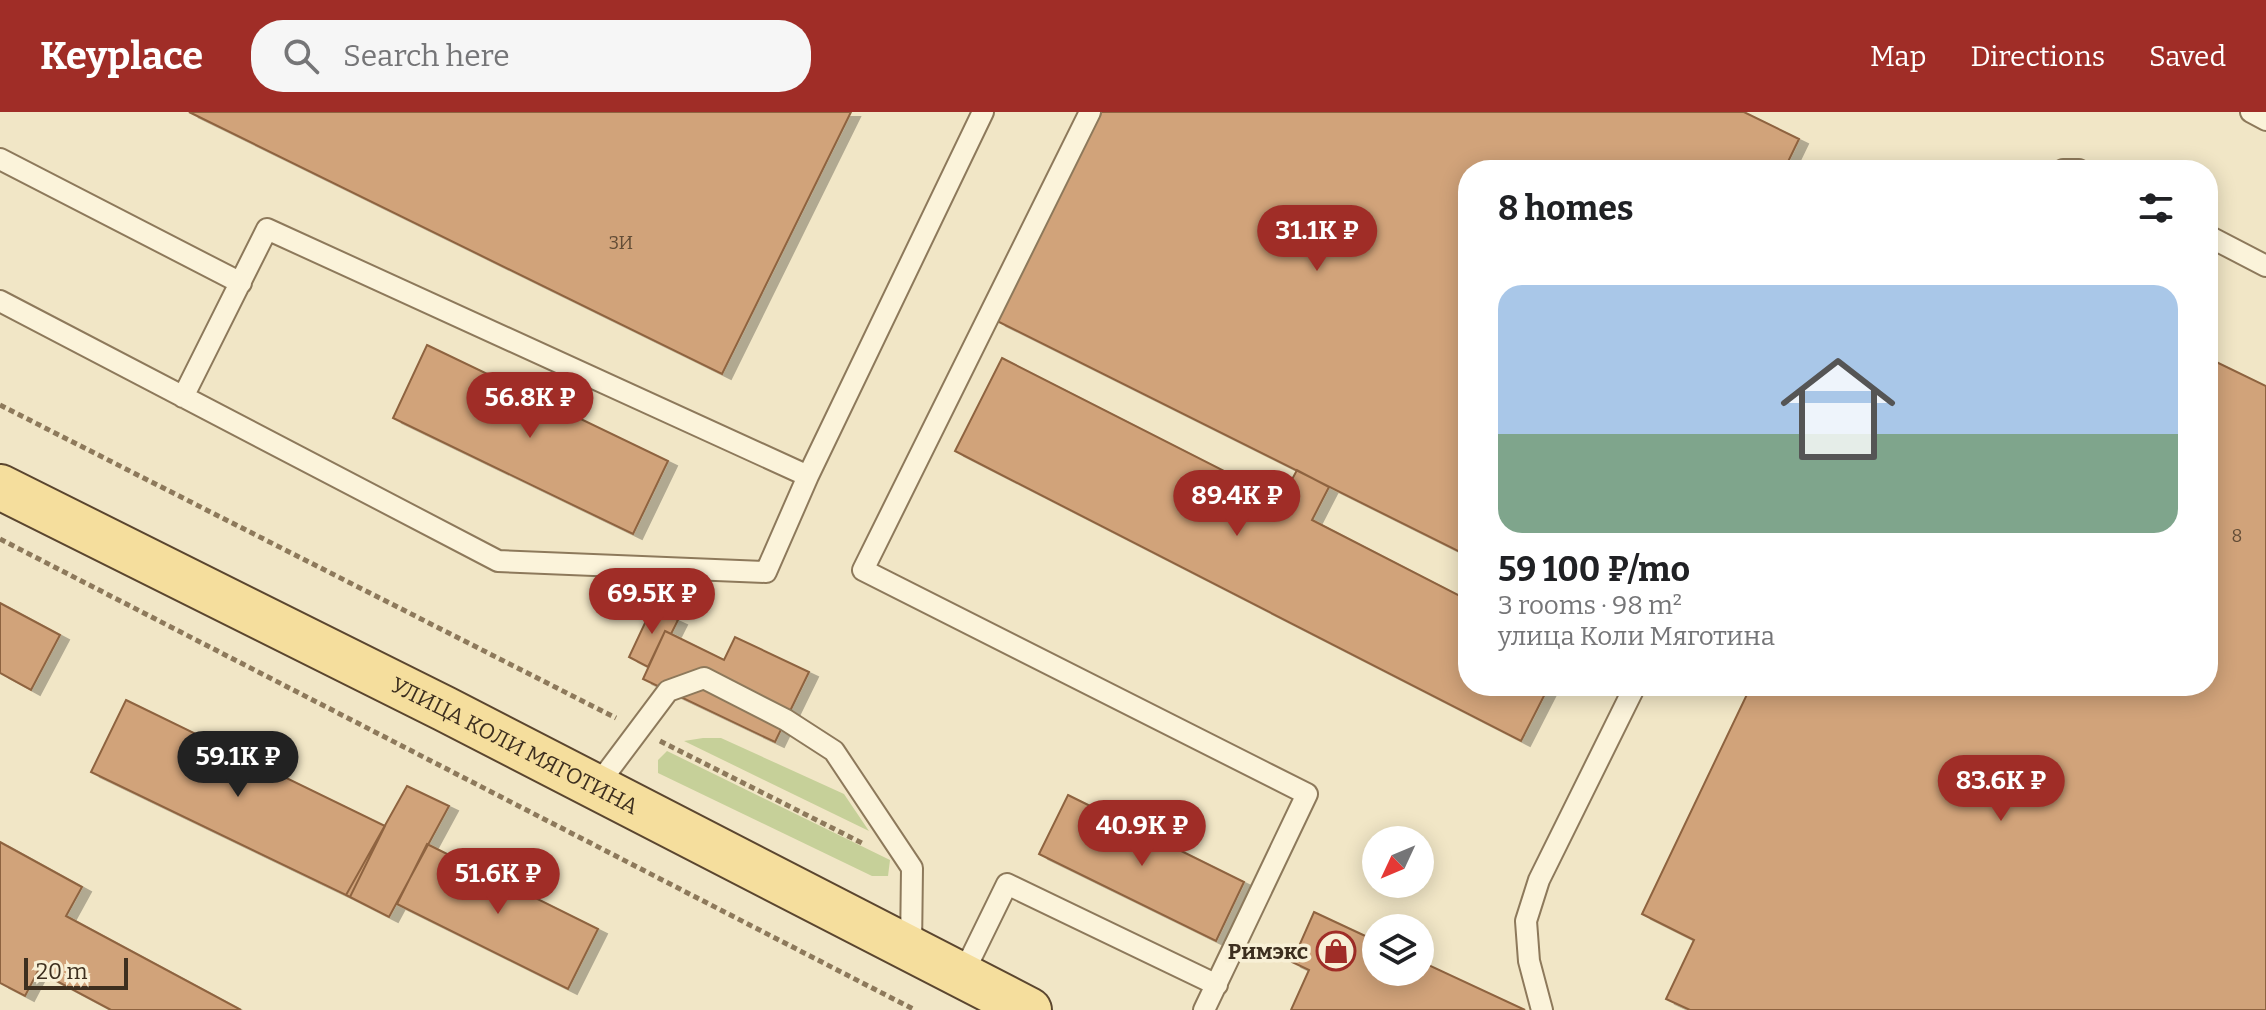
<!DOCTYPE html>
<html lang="en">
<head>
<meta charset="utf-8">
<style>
  :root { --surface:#fff; --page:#f6f6f6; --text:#202124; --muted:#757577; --line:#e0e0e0; --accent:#a02d27 }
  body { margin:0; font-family:Bitter,serif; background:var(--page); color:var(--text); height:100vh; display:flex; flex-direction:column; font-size:30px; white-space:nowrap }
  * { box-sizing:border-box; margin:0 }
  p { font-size:26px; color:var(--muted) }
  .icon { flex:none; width:44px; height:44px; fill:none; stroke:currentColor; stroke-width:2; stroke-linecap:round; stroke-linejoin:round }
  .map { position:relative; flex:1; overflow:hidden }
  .drawer { position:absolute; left:1458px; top:48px; width:760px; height:536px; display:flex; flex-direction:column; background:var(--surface); border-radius:32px; box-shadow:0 4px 20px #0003 }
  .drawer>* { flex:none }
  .needle { width:52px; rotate:226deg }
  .fabs { position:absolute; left:1362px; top:714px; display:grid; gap:16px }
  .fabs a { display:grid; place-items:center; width:72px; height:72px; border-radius:50%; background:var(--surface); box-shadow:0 4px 20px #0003; font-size:40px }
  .scale { position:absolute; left:24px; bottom:20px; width:104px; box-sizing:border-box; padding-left:8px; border:4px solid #3d2f1f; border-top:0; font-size:22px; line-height:28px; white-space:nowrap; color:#3d2f1f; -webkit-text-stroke:6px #f8f0d6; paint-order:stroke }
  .price { position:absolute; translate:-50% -68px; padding:0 18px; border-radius:28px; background:var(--accent); color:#fff; font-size:26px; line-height:52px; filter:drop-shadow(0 2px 4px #0008) }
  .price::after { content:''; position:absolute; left:50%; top:48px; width:24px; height:18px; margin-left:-12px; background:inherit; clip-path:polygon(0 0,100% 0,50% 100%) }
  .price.current { background:#222; color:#fff }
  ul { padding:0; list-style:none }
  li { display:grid; align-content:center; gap:16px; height:424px; padding:0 40px }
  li+li { border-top:2px solid var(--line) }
  li span { display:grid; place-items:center; height:248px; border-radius:24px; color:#555 }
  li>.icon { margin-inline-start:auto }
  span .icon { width:144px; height:144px; fill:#fffc; stroke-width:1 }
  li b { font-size:34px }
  h2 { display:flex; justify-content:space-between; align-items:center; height:96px; padding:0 40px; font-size:34px }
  header { display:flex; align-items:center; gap:48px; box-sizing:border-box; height:112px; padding:0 40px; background:var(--accent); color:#fff }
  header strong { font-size:38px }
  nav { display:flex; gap:44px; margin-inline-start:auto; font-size:28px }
  .search { width:560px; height:72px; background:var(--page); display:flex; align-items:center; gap:20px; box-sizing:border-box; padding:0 28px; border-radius:32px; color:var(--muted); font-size:30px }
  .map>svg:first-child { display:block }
  .green { fill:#c6d099 }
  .building { fill:#d1a37a; stroke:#8e633f; stroke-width:2; filter:url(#shadow) }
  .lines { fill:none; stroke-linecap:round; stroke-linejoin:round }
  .service-casing { stroke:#8d795b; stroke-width:24 }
  .primary-casing { stroke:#5b462f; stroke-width:48 }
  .path { stroke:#8d795b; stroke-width:5; stroke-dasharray:6 4; stroke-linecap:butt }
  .service { stroke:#fbf3da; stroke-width:20 }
  .primary { stroke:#f5de9d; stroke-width:44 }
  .labels { text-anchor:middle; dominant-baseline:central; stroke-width:7; stroke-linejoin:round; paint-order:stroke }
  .number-label { font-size:18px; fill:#624c36 }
  .street-label { font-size:22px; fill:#3d2f1f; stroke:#f8f0d6 }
  .poi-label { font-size:22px; font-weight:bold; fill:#3d2f1f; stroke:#f8f0d6; text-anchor:end }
</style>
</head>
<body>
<header>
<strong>Keyplace</strong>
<div class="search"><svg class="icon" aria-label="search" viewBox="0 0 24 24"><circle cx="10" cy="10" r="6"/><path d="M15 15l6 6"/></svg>Search here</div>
<nav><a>Map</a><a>Directions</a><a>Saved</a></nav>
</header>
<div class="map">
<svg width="2266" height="898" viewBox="0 0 2266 898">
  <defs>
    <filter id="shadow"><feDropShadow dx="9" dy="5" stdDeviation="0" flood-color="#0004"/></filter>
  </defs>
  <rect width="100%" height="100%" fill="#f1e6c6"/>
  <path class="green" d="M703 626H721L844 682 869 719 684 629Z
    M667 639 890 748 888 764H872L658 661V648Z"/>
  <path class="building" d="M189 0H851L722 262Z
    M1101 0H1744L1799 27 1784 58H1468V444L997 209Z
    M427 233 668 349 633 422 393 306Z
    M1002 246 1281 388 1297 358 1329 375 1312 408 1468 488V574H1549L1521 629 955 339Z
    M2208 246 2266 274V898H1690L1666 887 1694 828 1642 802 1751 574H2208Z
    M0 491 60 523 31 578 0 561Z
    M652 496 678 508 671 522 665 519 648 555 629 545Z
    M665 519 724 548 735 525 809 560 775 630 643 567Z
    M126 588 385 714 350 785 91 660Z
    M407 674 449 694 389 805 346 783Z
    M1068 683 1244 770 1216 829 1039 742Z
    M0 730 82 775 66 804 241 898H111L38 859 25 884 0 871Z
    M427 732 598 817 568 877 397 792Z
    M1314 800 1376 829V860H1420V849L1525 898H1291L1309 858 1292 850Z"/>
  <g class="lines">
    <g class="service-casing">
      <path id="service" d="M1090 0 863 458 1307 682 1204 898
        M2251 0 2266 8
        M0 47 241 171
        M2063 58H2079
        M2208 124 2266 154
        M0 189 498 449 766 460 808 364 983 0
        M183 285 267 117 808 364
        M596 675 668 579 704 566 786 608 834 639 912 756 911 837
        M962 864 1007 772 1217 873
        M1542 898 1529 849 1526 809 1539 768 1635 574"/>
    </g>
    <g class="primary-casing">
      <g id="primary">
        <path id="s1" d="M0 375 445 597 1029 898"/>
      </g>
    </g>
    <path class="path" d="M0 293 616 606
      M0 427 915 898
      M660 629 862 731"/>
    <use href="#service" class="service"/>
    <use href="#primary" class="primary"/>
  </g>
  <defs>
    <g id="shop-ring" transform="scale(2)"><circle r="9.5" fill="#f8f0d6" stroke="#a02d27" stroke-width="1.5"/><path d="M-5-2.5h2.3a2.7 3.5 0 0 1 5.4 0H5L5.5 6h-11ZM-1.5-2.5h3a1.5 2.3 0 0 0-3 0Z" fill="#a02d27"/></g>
  </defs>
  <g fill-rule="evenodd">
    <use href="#shop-ring" x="1336" y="839"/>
  </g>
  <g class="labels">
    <g class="number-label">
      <text x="621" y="131">3И</text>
      <text x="2237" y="424">8</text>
    </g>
    <g class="street-label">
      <text stroke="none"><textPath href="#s1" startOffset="576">УЛИЦА КОЛИ МЯГОТИНА</textPath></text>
    </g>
    <g class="poi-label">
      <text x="1308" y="839">Римэкс</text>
    </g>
  </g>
</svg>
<div class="fabs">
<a><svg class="needle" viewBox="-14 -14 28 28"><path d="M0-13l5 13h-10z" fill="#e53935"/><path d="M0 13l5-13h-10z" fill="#757577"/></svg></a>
<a><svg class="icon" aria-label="layers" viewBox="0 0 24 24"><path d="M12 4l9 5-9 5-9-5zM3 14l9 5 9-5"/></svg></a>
</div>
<div class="scale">20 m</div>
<b class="price" style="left:1317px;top:161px">31.1K ₽</b>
<b class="price" style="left:530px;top:328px">56.8K ₽</b>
<b class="price" style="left:1237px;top:426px">89.4K ₽</b>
<b class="price" style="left:652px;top:524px">69.5K ₽</b>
<b class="price current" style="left:238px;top:687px">59.1K ₽</b>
<b class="price" style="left:2001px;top:711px">83.6K ₽</b>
<b class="price" style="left:1142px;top:756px">40.9K ₽</b>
<b class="price" style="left:498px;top:804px">51.6K ₽</b>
<section class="drawer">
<h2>8 homes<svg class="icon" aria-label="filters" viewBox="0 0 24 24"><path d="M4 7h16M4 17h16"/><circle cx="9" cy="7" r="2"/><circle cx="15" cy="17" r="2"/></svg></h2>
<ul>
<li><span style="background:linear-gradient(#a9c7e8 60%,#7fa58c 0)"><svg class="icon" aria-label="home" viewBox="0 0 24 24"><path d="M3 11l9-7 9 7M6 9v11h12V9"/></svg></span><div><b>59 100 ₽/mo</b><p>3 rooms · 98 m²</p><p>улица Коли Мяготина</p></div></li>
</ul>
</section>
</div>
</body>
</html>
